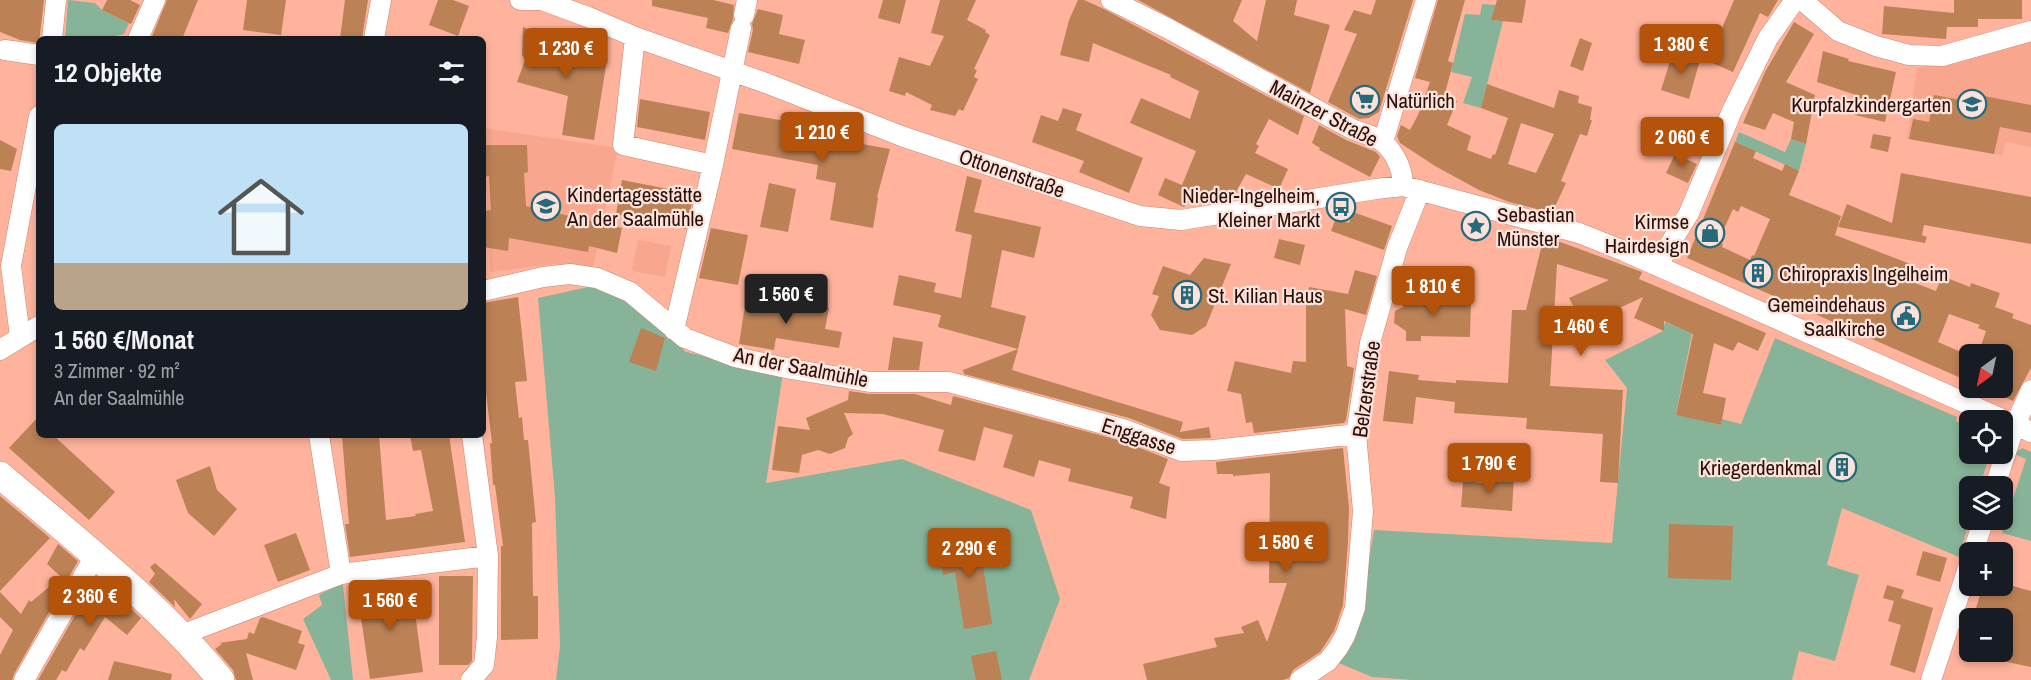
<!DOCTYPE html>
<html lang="de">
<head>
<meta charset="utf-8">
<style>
  :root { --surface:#171b24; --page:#20242c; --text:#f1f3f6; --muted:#9ea1a6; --accent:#b45309 }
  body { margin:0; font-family:"Archivo Narrow",sans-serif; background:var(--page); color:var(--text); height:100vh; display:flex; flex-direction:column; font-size:22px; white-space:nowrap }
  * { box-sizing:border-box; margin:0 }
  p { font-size:20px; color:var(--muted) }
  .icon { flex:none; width:33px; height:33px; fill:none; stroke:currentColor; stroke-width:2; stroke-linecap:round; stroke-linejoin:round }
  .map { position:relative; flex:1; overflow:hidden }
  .side { position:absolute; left:36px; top:36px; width:450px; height:402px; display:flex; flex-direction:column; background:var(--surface); border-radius:9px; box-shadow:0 3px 9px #0003 }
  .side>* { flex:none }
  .needle { width:39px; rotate:213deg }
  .tools { position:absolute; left:1959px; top:344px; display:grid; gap:12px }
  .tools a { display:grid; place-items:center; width:54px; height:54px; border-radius:9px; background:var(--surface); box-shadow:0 3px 9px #0003; font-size:30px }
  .price { position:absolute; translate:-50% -51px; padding:0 14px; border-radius:6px; background:var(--accent); color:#fff; font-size:20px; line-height:39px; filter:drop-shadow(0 2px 3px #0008) }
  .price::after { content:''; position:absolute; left:50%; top:36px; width:18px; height:14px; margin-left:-9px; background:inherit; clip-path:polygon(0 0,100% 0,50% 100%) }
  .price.current { background:#222; color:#fff }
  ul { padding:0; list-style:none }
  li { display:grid; align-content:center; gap:12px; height:318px; padding:0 18px }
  li span { display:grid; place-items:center; height:186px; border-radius:9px; color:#555 }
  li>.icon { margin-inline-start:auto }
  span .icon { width:108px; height:108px; fill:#fffc; stroke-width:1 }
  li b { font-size:26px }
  h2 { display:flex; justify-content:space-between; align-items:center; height:72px; padding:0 18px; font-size:26px }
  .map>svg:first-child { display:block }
  .built { fill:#f8a68d }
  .green { fill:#87b498 }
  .building { fill:#bc8155; fill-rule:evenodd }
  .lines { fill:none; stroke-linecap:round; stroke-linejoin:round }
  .minor-casing { stroke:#cc846f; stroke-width:21 }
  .secondary-casing { stroke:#cc846f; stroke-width:28 }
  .minor { stroke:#fff; stroke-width:20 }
  .secondary { stroke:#fff; stroke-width:27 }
  .labels { text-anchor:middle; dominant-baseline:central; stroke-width:4.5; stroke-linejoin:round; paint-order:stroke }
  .poi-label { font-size:21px; fill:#2a0f08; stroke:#fbe3dc; text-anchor:start }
  .street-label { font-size:21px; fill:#2a0f08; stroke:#fbe3dc }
</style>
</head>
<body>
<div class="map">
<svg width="2031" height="680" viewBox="0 0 2031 680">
  <rect width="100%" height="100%" fill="#ffb39d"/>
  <path class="built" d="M2031 41V147L2006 142 2002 155 1907 139 1917 68Z
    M483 128 618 148 593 268 555 264 490 272 486 186H483Z
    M638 240 671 246 665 277 632 271Z"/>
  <path class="green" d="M68 0 95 3 102 10 129 23 124 34 106 38 65 39Z
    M1482 4 1496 5 1492 20 1503 21 1481 108 1463 103 1472 77 1451 72 1465 14 1480 15Z
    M1739 132 1785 152 1791 139 1806 144 1799 171 1735 142Z
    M611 282 686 352 783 373 766 483 902 459 1031 510 1060 599 1029 680H556L560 646 555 498 538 298Z
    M1665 322 1692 333 1676 414 1721 425 1722 419 1741 424 1775 338 1957 417 1956 421 1967 426 1969 423 1970 453H1990L1980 486H1970V519L1959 557 1842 508 1827 565 1859 575 1835 661 1799 651 1792 680H1412L1372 677 1334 661 1361 610 1374 530 1612 543 1627 388 1605 360 1663 331Z
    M2022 448 2031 452V541L2002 533 2026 459 2014 454Z
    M343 585 353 680H331L303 619 322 605 319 595 336 586Z"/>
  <path class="building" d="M0 0H44L39 43 20 40 0 32Z
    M107 0H130L140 5 131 24 102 10Z
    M167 0H198L182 39H151Z
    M247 0H286L281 35 243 30Z
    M345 0H368L362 39H340Z
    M438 0H453L469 6 458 36 429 25Z
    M652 0H713L734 5 733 19 728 33 706 28 708 18 652 6Z
    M883 0H906L900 24 878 18Z
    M940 0H976L967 20 986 30 985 32 990 35 974 69 977 70 974 77 978 79 963 111 959 109 955 116 930 110 932 105 906 92 905 96 889 91 899 57 930 66 944 36 931 33Z
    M1078 0H1084L1102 8 1304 116 1298 135 1269 119 1256 144 1259 146 1255 153 1288 169 1279 189 1246 174 1232 199 1196 205 1188 202 1184 207 1158 195 1165 178 1182 185 1196 151 1130 123 1141 98 1190 119 1199 91 1170 77 1171 75 1093 43 1089 62 1060 55 1069 20Z
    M1138 0H1242L1233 21 1257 41 1266 0H1297L1294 15 1330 25 1310 93Z
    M1376 0H1413L1379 112 1369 118 1359 119 1328 102 1357 34 1344 30 1354 10 1371 15Z
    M1438 0H1465L1448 61 1453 63 1444 97 1457 101 1447 125 1471 136 1467 150 1491 159 1493 154 1495 155 1508 118 1481 108 1487 84 1554 108 1559 90 1579 96 1578 103 1592 107 1590 120H1592L1587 136 1580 134 1561 181 1566 183 1552 213 1509 202 1479 190 1435 166 1400 143 1397 136 1401 125 1410 130 1418 115 1430 82 1415 78ZM1521 123 1554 134 1536 173 1508 164Z
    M1497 0H1526L1522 23 1491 20Z
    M1734 0H1778L1768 17 1760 13 1733 72 1708 61Z
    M1954 0H2022V19H1978V27H1947L1946 39 1882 34 1884 6 1954 13Z
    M758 9 783 15 779 34 805 40 799 64 748 52 753 30 752 24Z
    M1794 22 1814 34 1786 82 1815 95 1806 144 1791 139 1794 122 1773 113 1765 130 1743 123 1765 72Z
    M523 27 595 53 606 66 594 140 562 135 568 96 517 82 525 60 522 55Z
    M1580 38 1592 43 1583 71 1570 66Z
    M1823 51 1849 59 1848 61 1896 72 1885 122 1855 115 1859 96 1817 82Z
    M1673 52 1700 60 1689 99 1661 90Z
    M1934 95 1982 104 1984 96 2031 105V133L2000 127 1994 154 1909 139 1913 119 1929 122Z
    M640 99 710 112 705 140 637 127Z
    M1063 108 1082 114 1076 130 1143 158 1129 193 1079 172 1084 161 1032 142 1041 115 1058 121Z
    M739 113 808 125 806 134 890 149 877 197 878 198 873 228 830 220 836 183 816 179 818 165 732 149Z
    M1319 125 1346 140 1376 152 1380 157 1370 177 1319 150 1320 148 1312 143Z
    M1873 134 1891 137 1888 152 1870 148Z
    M0 140 17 149 11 171 0 169Z
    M1735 142 1756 151 1753 158 1782 171 1785 164 1799 171 1789 195 1841 216 1835 235 1913 265 1907 280 1936 291 1942 276 1970 287 1971 283 2000 293 1995 307 2014 314 2012 318 2031 325V368L2013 401 2002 396V354H1978L1986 331 1978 328 1980 325 1949 314 1938 342 1970 356V382L1687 258ZM1741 206 1770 219 1754 256 1752 255 1750 260 1722 247 1723 244 1718 242 1733 209 1738 212Z
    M483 145H527L528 172 524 173 526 206 622 228 617 253 589 246 588 252 509 238 508 251 483 247V211L491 210 489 176 483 177Z
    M1675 154 1697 164 1688 183 1666 173Z
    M1901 173 2031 197V244L1924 225 1922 235 1927 237 1925 243 1838 227 1847 204 1892 223Z
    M967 176 982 180 974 212 1041 227 1034 258 1002 250 991 307 1026 316 1018 349 938 327 941 315 893 305 899 275 936 283 934 292 961 298 972 235 955 231Z
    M622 180 694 194 686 229 616 214Z
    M769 183 796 189 788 232 760 227Z
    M1353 212 1392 226 1384 250 1331 231 1336 218 1349 223Z
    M711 228 748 235 738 285 699 278Z
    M1544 236 1642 272 1639 279 1766 333 1758 351 1738 342 1733 351 1714 343 1703 393 1726 398 1721 425 1676 415 1693 334 1664 321V331L1634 318 1643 297 1583 325 1569 298 1609 280 1557 264 1550 386 1623 390 1618 483 1600 482 1603 434 1526 429 1527 418 1454 413 1455 402 1416 397 1413 424 1383 421 1389 371 1419 375 1418 380 1456 383V380L1508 383 1512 310H1526Z
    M1279 239 1305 245 1300 265 1274 258Z
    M1204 258 1231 264 1206 326 1192 335 1160 330 1151 315 1159 296 1152 294 1163 266 1190 275Z
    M1355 270 1377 276 1366 315 1345 309 1347 366 1354 368 1346 420 1344 423 1254 433 1252 422 1246 423 1241 394 1227 391 1235 361 1291 373 1293 361 1306 362V308L1309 287 1348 294Z
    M1404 287H1421V300L1471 301 1470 337 1421 336V341H1406V331L1394 323 1395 311 1403 307Z
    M518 297 527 381 515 382 519 418 522 417 524 440H528L536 522 532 523 533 596H538V639L501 640V546H503L495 485H493L490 443H492L485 384H483V303Z
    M746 299 800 308 801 303 829 308 825 329 842 332 839 348 776 338 774 350 739 344Z
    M641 328 665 338 656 371 629 362Z
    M893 337 923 342 919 370H888Z
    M1018 349 1012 370 1183 422 1180 432 1209 427 1211 438 1183 439 1129 418 964 374 963 370Z
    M849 391 870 394H915L951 405 953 396 1122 441 1168 459 1159 483 1170 487 1166 519 1130 508 1133 497 1068 481 1071 469 1039 460 1034 477 1003 467 1013 435 984 427 975 461 938 451 944 430 883 414 844 413 853 434 848 438 845 448 830 454 818 450 802 455 799 473 772 470 778 426 810 430 806 418 848 400Z
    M39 416V435H53L115 492 89 520 9 448Z
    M342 435H379L386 520 416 516 415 514 433 511 421 450 413 451 410 435H449L465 542 350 557 345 524H349Z
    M1343 448 1349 508 1348 543 1343 605 1334 631 1320 652 1293 670 1289 678 1283 680H1147L1143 664 1217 647 1214 638 1244 633 1241 627 1258 620 1267 642 1287 583H1269L1270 473 1233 476V474H1217L1216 462Z
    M1841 456 1851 461 1852 471 1843 477 1834 473 1833 462Z
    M210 466 217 490 237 509 214 536 188 513 176 480Z
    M1491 474 1514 476 1512 511 1461 507 1463 481 1491 484Z
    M0 496 50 538 0 591Z
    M1669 524 1733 526 1731 580 1668 578Z
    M296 533 310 570 278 582 264 545Z
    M977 535 979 544 984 543 988 564 983 566 992 624 964 629 955 572 943 575 940 556 950 555 947 540Z
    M58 544 78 561 14 674 12 680H0V655L13 630 0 617V592L21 614 29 600 31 602 61 577 47 564Z
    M1923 551 1947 558 1940 582 1916 575Z
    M155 563 202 604 190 619 174 599 175 607 149 582 155 574 150 567Z
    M439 576H473L472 661 468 665H439Z
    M97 577 141 618 127 635 105 617 84 651 80 648 66 672 62 670 56 680H38Z
    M411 583 423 672 370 679 357 590Z
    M2002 583 2031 591V667L2002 661V618H1973L1983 585H2002Z
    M1887 585 1904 590 1901 598 1933 608 1915 673 1890 665 1901 625 1888 621 1894 601 1883 598Z
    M263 617 302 631 298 643 305 645 296 670 246 653 253 680H236L233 670 215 649 222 644 219 643 247 639 249 632 254 634 260 618Z
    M996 651 1002 680H976L971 656Z
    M114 661 172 674 171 680H108Z"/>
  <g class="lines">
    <g class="minor-casing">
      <path id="minor" d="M520 0H542L588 17 635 37 766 83 904 137 1140 216 1181 220 1376 189 1403 186 1579 233 1624 251 2031 432
        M1111 0 1167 28 1352 129C1362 133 1376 136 1384 143 1396 154 1403 171 1403 186
        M1802 0 1838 31 1876 46 1909 55 1942 56 2031 31
        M744 15 747 0
        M635 37 623 145 713 165
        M52 39 56 0
        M138 39 155 0
        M374 39 381 0
        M5 50 39 55
        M1383 142 1426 0
        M1659 267 1665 252 1689 213 1732 111 1768 38 1795 0
        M483 291 543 277 570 274 597 278 630 292 685 338 735 357 791 369 870 382H949L1126 430 1181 451 1214 450 1356 434
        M674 330 713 165 741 28
        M20 337 11 266 39 116
        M0 350 39 326
        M1995 486 2015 425 2031 390
        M1973 552 1984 519
        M341 574 488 556 472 435
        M181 635 341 574 319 435
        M24 680 95 556
        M471 680 484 665 487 637 488 556
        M1300 680 1328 661 1338 648 1345 636 1355 608 1363 511 1356 434 1370 343 1397 248 1420 190
        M1931 680 1970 562"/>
    </g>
    <g class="secondary-casing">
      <path id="secondary" d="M0 475C75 539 159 604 221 680"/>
    </g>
    <use href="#minor" class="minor"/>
    <use href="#secondary" class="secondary"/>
  </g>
  <defs>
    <g id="supermarket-ring" transform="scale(1.5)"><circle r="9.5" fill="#fbe3dc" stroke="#25697a" stroke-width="1.5"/><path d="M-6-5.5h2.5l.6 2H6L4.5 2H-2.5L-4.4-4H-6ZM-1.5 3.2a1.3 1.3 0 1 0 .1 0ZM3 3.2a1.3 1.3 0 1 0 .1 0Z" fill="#25697a"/></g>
    <g id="school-ring" transform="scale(1.5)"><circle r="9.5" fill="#fbe3dc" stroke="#25697a" stroke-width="1.5"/><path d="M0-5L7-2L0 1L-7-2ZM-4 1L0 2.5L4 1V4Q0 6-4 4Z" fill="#25697a"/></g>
    <g id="bus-ring" transform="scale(1.5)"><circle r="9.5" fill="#fbe3dc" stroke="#25697a" stroke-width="1.5"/><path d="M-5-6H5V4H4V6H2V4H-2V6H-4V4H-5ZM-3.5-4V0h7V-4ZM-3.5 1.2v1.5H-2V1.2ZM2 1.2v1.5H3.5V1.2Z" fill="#25697a"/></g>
    <g id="sight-ring" transform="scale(1.5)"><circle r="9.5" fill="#fbe3dc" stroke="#25697a" stroke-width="1.5"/><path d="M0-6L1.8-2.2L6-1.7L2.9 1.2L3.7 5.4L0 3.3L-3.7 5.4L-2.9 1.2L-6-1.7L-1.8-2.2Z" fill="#25697a"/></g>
    <g id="shop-ring" transform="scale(1.5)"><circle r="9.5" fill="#fbe3dc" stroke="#25697a" stroke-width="1.5"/><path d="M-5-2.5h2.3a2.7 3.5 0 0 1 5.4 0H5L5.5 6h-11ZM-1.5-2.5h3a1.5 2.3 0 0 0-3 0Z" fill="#25697a"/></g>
    <g id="building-ring" transform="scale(1.5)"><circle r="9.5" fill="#fbe3dc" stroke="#25697a" stroke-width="1.5"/><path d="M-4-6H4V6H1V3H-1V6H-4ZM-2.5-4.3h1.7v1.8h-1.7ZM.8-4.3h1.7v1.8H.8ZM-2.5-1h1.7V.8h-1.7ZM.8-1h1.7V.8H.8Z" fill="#25697a"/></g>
    <g id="civic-ring" transform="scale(1.5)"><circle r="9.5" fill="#fbe3dc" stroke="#25697a" stroke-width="1.5"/><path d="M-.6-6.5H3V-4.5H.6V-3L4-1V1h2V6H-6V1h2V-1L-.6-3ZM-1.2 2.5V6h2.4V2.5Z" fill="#25697a"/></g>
  </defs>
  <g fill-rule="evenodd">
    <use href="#supermarket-ring" x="1365" y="100"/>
    <use href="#school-ring" x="1972" y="104"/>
    <use href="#school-ring" x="546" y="206"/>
    <use href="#bus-ring" x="1341" y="207"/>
    <use href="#sight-ring" x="1476" y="226"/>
    <use href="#shop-ring" x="1710" y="233"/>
    <use href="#building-ring" x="1758" y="273"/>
    <use href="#building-ring" x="1187" y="295"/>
    <use href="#civic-ring" x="1906" y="316"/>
    <use href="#building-ring" x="1842" y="467"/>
  </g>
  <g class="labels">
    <g class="poi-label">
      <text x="1386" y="100">Natürlich</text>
      <text x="1951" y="104" text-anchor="end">Kurpfalzkindergarten</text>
      <text x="567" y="194">Kindertagesstätte<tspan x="567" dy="24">An der Saalmühle</tspan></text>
      <text x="1320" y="195" text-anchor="end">Nieder-Ingelheim,<tspan x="1320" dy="24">Kleiner Markt</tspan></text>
      <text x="1497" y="214">Sebastian<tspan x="1497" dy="24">Münster</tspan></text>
      <text x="1689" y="221" text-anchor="end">Kirmse<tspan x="1689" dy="24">Hairdesign</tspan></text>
      <text x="1779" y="273">Chiropraxis Ingelheim</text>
      <text x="1208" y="295">St. Kilian Haus</text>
      <text x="1885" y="304" text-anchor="end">Gemeindehaus<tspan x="1885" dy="24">Saalkirche</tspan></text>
      <text x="1821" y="467" text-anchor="end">Kriegerdenkmal</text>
    </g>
    <g class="street-label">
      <text transform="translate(1324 113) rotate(28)">Mainzer Straße</text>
      <text transform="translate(1012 173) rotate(19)">Ottonenstraße</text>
      <text transform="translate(801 367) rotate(11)">An der Saalmühle</text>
      <text transform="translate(1366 389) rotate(-82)">Belzerstraße</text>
      <text transform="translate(1139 436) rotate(18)">Enggasse</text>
    </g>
  </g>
</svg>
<div class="tools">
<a><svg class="needle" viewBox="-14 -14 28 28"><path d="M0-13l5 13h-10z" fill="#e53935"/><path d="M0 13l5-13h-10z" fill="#9ea1a6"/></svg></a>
<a><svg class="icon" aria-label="locate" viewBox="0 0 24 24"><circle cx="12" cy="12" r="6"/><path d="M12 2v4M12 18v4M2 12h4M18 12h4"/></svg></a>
<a><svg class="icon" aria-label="layers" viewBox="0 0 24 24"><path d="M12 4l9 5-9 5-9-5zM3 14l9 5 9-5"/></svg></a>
<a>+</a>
<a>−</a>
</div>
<b class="price" style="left:1681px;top:75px">1 380 €</b>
<b class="price" style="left:566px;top:79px">1 230 €</b>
<b class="price" style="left:822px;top:163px">1 210 €</b>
<b class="price" style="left:1682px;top:168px">2 060 €</b>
<b class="price" style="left:1433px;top:317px">1 810 €</b>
<b class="price current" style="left:786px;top:325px">1 560 €</b>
<b class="price" style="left:1581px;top:357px">1 460 €</b>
<b class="price" style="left:1489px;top:494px">1 790 €</b>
<b class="price" style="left:1286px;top:573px">1 580 €</b>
<b class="price" style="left:969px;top:579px">2 290 €</b>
<b class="price" style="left:90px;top:627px">2 360 €</b>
<b class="price" style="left:390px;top:631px">1 560 €</b>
<section class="side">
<h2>12 Objekte<svg class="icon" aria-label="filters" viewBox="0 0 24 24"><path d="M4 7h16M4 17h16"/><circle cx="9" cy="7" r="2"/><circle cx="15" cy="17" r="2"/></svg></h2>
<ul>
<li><span style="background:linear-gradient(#bfe0f5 75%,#b9a48a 0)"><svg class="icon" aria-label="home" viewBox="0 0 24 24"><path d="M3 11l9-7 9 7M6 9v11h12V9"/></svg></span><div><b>1 560 €/Monat</b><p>3 Zimmer · 92 m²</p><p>An der Saalmühle</p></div></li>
</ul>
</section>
</div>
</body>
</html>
